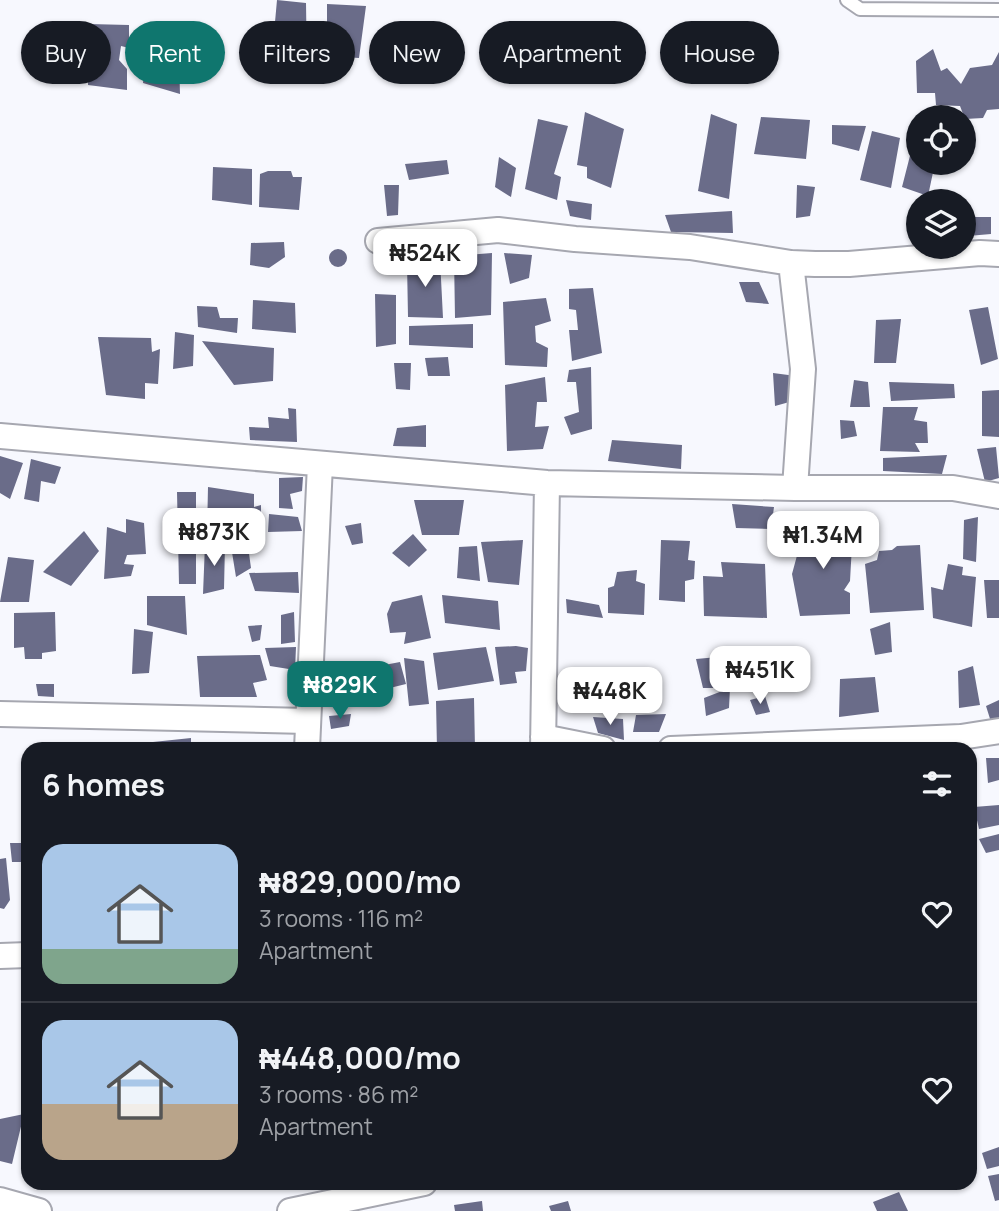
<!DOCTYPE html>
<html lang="en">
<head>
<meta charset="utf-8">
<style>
  :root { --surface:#171b24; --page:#20242c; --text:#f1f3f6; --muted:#9ea1a6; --line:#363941; --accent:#0f766e }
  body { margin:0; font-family:Manrope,sans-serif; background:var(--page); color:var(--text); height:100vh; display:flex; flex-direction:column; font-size:26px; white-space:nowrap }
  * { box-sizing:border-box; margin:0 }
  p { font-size:23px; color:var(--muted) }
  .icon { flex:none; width:38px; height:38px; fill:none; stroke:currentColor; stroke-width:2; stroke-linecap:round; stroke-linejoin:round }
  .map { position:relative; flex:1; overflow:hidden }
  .sheet { position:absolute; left:21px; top:742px; width:956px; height:448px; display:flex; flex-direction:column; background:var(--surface); border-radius:21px; box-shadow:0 2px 5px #0004 }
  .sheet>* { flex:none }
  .top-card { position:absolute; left:21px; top:21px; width:957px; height:63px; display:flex; gap:14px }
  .buttons { position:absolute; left:906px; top:105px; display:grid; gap:14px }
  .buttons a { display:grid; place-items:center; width:70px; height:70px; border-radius:50%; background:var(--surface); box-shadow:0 2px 5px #0004; font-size:35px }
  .price { position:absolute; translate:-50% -60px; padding:0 16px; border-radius:14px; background:#fff; color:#222; font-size:23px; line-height:46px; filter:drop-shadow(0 2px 4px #0008) }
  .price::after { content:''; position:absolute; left:50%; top:42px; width:21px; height:16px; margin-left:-10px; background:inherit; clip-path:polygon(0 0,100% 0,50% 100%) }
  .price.selected { background:var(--accent); color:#fff }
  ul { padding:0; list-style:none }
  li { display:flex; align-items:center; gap:21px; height:175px; padding:0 21px }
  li+li { border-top:2px solid var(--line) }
  li span { display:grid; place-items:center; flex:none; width:196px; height:140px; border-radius:21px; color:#555 }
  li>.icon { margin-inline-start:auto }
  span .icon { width:84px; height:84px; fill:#fffc; stroke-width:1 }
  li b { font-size:30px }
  h2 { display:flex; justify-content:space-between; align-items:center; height:84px; padding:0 21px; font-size:30px }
  .pill { padding:0 24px; border-radius:32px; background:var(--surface); box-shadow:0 2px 5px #0004; font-size:24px; line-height:63px }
  .pill.selected { background:var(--accent); color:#fff }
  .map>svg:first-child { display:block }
  .building { fill:#6a6c89 }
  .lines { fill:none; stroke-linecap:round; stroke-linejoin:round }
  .lane-casing { stroke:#a6a7b0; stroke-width:16 }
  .street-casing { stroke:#a6a7b0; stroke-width:28 }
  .lane { stroke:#fff; stroke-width:12 }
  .street { stroke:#fff; stroke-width:24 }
</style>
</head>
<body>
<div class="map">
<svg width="999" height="1211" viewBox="0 0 999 1211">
  <rect width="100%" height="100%" fill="#f7f8fe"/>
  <path class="building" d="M277 0 306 3 307 70 271 66Z
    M327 4 366 6 359 58 327 56Z
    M149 22 178 26 180 94 143 83Z
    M89 24 129 25V48L121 46 119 60 127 69V90L88 85Z
    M933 49 941 71 947 68 961 84 970 68 992 65 999 52V109L987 110 983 118 965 119 960 106 936 105 935 93H917L916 61Z
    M585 112 624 129 611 188 587 178V167L577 165Z
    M711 114 737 124 729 199 698 191Z
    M761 117 810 120 806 159 754 154Z
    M538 119 568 126 554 174 561 177 557 200 525 189Z
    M832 125 866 126 859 151 832 144Z
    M872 131 900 138 891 188 860 180Z
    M913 144 919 146V163H935L928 196 902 187Z
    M499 157 516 168 511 197 495 187Z
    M447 160 449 174 409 180 405 164Z
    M213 167 252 169V205L212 200Z
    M268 171H291L293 177H302L299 210 259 207 260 174Z
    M384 185H399L398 215 387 216Z
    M797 185 815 187 810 216 796 218Z
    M566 200 592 204 591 220 570 216Z
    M732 211 733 233 671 232 665 215Z
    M964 217H991V234L968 236Z
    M284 242 285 257 269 268 250 265 251 243Z
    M329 258a9 9 0 1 1 18 0a9 9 0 1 1-18 0Z
    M492 253 491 315 455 318 454 256Z
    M504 253 532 255 529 278 510 284Z
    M440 259 443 318 408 317 407 263Z
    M739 282H759L769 304 746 302Z
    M593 288 602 353 572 361 569 330H578L576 310 569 309V289Z
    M375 294 396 295V344L376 347Z
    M546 298 551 321 535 326 536 342 548 348 547 367 505 365 503 302Z
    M253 300 295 303 296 333 252 329Z
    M197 306 217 307 220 318H238L237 333 198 327Z
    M988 307 998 359 981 365 969 310Z
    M901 319 896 363H874L876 320Z
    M473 324V348L409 345V326Z
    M175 332 194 335 193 366 173 369Z
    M98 337 151 338 152 352 160 349 158 384 145 383V399L106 395Z
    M202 341 274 348 273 381 234 385Z
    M448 357 450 376H428L425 358Z
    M394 363H411L410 390 396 389Z
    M591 367 592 429 571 435 564 417 579 412 576 382H567L569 370Z
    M773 373 796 376 793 401 775 406Z
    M545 377 547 402H537L535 427 549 426 543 449 507 451 505 385Z
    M854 380 868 382 870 407H850Z
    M889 382 954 384 955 398 891 401Z
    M999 390V437L982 436V391Z
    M883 407H918L914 420 927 422 928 443H915L920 452 880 451Z
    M288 408 296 409 297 442 250 440 249 427 269 428 268 417 289 419Z
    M840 420 854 421 857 436 841 439Z
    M426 425V447L393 446 397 428Z
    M612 440 682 445 681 469 608 461Z
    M996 447 999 478 985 482 977 449Z
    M947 455 942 474 883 471V458Z
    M0 456 23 463 10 499 0 493Z
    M31 459 61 467 55 484 41 481 39 502 24 499Z
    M303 477 302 491 290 494 293 509 279 508V478Z
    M208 487 254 494V507L261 505V531L207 534Z
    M177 492H196V584H179Z
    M414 500H464L459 535H422Z
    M732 504 774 507 771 529 736 528Z
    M269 514 298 517 302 531 268 532Z
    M978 517 976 562 963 559 964 520Z
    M126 519 144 523 146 554 127 555 124 564 134 565 131 576 104 579 107 527 126 533Z
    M361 523 363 543 352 545 345 526Z
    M805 526H853L843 546 852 545 850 581 844 590 850 593V614L800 616 792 574Z
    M84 531 99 551 71 586 43 572Z
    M413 534 427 550 409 567 392 553Z
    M247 539 251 568 236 577 230 540Z
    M523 540 519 585 488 582 481 542Z
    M661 540 690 541 688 560 695 561 694 579 685 581V602L659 600Z
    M205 544H225L224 589 203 594Z
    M920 545 924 610 870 613 865 564 877 560 879 551 892 550 897 546Z
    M477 546 480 581 457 578 459 547Z
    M8 557 34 560 29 602H0Z
    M721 562 765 564 767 618 704 616 703 576 723 577Z
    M948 564 963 567 962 575 976 577 972 627 933 618 931 587 943 590Z
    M637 570 636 581 645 584 644 615 608 613V588L614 586 617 572Z
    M298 572 299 593 255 591 249 573Z
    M984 580H999V618H987Z
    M422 595 431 638 404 644 406 632 390 633 387 614 392 602Z
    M442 595 498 601 500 630 445 623Z
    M147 596H185L187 635 147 625Z
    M566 599 599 605 603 618 567 613Z
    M55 612 56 651 42 653V659H25L24 647 14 648V613Z
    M294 612 295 642 281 644V615Z
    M890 622 892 652 875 655 870 629Z
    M262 625 260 640 252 642 248 626Z
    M134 629 153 632 149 673 132 674Z
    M516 646 528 648 526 671 515 672 517 683 500 685 495 647Z
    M296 647 295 670 270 666 265 648Z
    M486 647 494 681 438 690 433 653Z
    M260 655 267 680 253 683 257 697H200L197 656Z
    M718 657 721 688H703L696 659Z
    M404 658 424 661 429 704 409 706Z
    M400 662 406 684 345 699 332 675Z
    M973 666 980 705 959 708 958 671Z
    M875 677 879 712 839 717 840 679Z
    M36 684H54V697L38 696Z
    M730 688 729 708 706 716 704 698Z
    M765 696 770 712 756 715 750 700Z
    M474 698 475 749H437L436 701Z
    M999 700V721L991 722 986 706Z
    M351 714 349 726 331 729 329 716Z
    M666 714 659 732H633L636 715Z
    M593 717 623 719 624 740 598 733Z
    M191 738V749H153V742Z
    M84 744V749H45V746Z
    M986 758H999V780L988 783Z
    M999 805V825L979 829 974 807Z
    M999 834V850L986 853 979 839Z
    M10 843H28V862H12Z
    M6 858 10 900 4 909 0 908V859Z
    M24 1114 12 1164 0 1161V1119Z
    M999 1147V1166L987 1169 982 1153Z
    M999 1174V1200L995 1201 988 1176Z
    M899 1192 908 1211H877L873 1202Z
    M482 1201 483 1211H455L454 1205Z
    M568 1201 571 1211H551L549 1206Z"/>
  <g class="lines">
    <g class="lane-casing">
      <path id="lane" d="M847 0 860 9 999 10"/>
    </g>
    <g class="street-casing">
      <path id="street" d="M378 241 498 230 575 239 690 247 791 263 815 264H849L980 253 999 254
        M791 263 803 369 795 488
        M0 436 547 483 795 488H953L999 496
        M0 714 307 721
        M543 737 603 749
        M307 749 320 464
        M543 749 547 483
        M671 749 961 737 999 731
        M0 956 28 955
        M0 1200 39 1211
        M290 1211 424 1183"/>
    </g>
    <use href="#lane" class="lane"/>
    <use href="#street" class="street"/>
  </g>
</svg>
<div class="buttons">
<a><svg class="icon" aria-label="locate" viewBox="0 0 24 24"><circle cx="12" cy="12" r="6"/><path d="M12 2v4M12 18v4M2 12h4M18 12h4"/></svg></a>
<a><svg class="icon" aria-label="layers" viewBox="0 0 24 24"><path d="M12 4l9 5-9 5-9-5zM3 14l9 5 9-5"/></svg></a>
</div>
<b class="price" style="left:425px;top:289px">₦524K</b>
<b class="price" style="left:214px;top:568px">₦873K</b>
<b class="price" style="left:823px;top:571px">₦1.34M</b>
<b class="price" style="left:760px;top:706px">₦451K</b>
<b class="price selected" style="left:340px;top:721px">₦829K</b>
<b class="price" style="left:610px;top:727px">₦448K</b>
<div class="top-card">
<a class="pill">Buy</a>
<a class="pill selected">Rent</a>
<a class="pill">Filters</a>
<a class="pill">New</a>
<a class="pill">Apartment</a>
<a class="pill">House</a>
</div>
<section class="sheet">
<h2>6 homes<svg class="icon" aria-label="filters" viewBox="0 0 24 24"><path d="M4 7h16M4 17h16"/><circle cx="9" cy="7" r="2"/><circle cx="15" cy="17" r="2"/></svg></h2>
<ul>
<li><span style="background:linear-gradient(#a9c7e8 75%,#7fa58c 0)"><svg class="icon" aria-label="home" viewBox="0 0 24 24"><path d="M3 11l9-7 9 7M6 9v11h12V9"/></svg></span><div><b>₦829,000/mo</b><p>3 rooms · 116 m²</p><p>Apartment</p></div><svg class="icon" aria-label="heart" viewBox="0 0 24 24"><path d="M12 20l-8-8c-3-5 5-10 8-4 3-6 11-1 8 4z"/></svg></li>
<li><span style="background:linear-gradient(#a9c7e8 60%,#b9a48a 0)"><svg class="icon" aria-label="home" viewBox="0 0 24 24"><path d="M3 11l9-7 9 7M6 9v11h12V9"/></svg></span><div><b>₦448,000/mo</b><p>3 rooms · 86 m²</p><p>Apartment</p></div><svg class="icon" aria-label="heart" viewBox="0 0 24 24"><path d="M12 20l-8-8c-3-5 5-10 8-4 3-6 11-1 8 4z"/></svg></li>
</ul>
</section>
</div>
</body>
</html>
